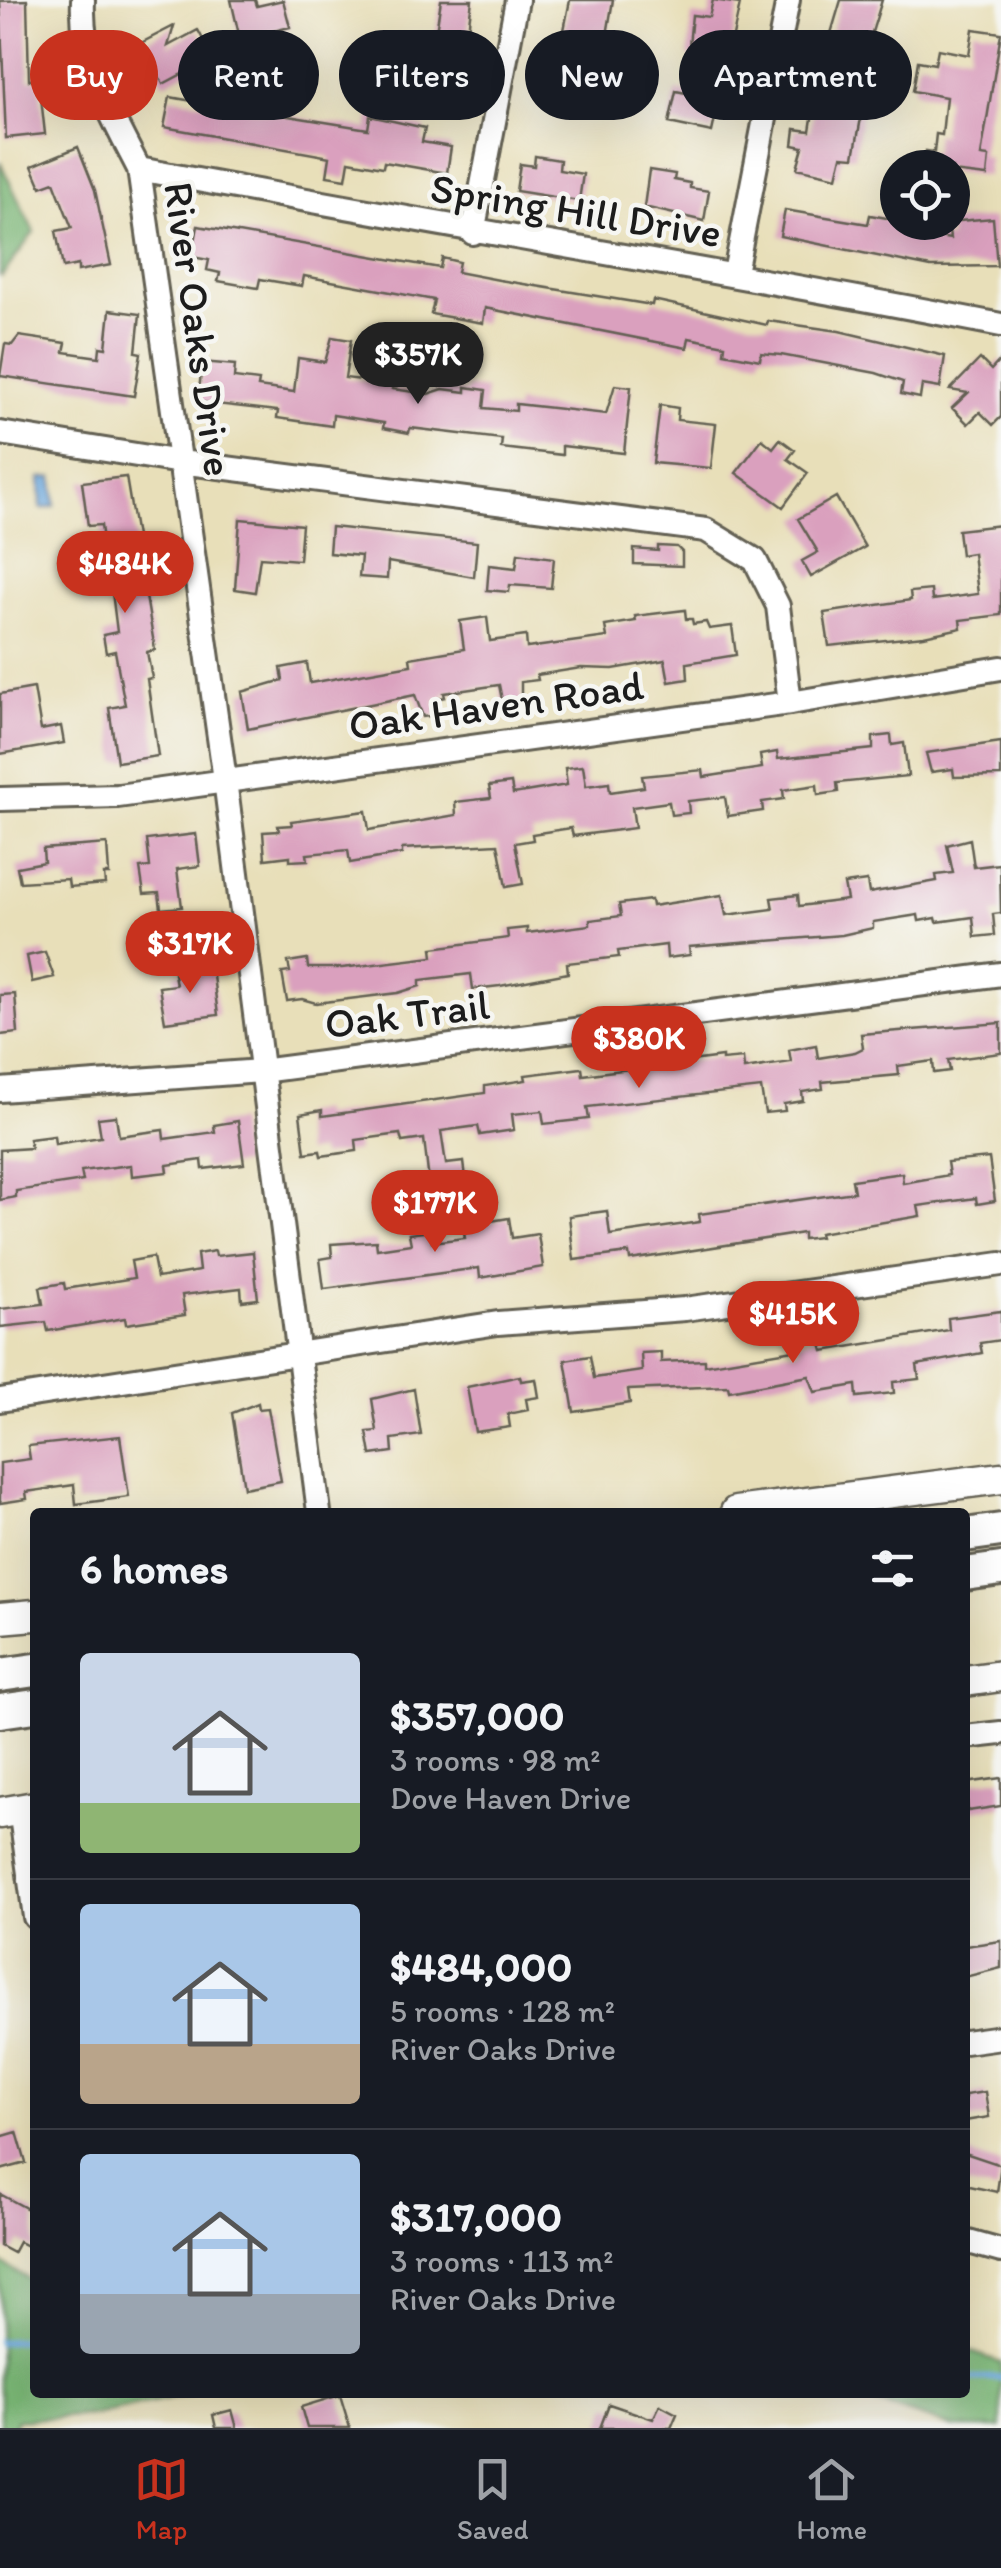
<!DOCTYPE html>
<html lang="en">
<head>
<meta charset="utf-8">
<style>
  :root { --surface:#171b24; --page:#242831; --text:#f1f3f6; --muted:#9ea1a6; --line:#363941; --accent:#c8321e }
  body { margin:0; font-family:Itim,sans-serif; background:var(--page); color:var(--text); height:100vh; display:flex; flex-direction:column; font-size:38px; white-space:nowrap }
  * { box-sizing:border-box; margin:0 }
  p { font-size:32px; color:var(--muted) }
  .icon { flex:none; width:55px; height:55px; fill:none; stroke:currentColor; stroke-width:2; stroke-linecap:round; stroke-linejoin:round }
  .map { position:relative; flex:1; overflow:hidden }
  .panel { position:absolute; left:30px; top:1508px; width:940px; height:890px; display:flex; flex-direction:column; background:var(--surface); border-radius:10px; box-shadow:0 10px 40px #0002 }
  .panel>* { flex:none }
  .hud { position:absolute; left:30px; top:30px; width:942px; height:90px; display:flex; gap:20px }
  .controls { position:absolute; left:880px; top:150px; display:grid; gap:20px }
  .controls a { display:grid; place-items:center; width:90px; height:90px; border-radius:50%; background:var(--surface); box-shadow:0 10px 40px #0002; font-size:50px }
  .price { position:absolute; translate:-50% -85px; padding:0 22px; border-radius:35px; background:var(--accent); color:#fff; font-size:32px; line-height:65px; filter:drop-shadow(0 2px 5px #0008) }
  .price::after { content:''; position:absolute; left:50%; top:60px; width:30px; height:22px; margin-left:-15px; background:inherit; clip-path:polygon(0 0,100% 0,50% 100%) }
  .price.current { background:#222; color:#fff }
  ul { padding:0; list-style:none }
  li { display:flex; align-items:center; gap:30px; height:250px; padding:0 50px }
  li+li { border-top:2px solid var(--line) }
  li span { display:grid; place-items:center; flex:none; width:280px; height:200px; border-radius:10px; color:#555 }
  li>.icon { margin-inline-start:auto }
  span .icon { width:120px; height:120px; fill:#fffc; stroke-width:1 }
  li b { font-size:42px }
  h2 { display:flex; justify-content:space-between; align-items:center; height:120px; padding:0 50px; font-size:42px }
  .tag { padding:0 35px; border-radius:45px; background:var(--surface); box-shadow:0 10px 40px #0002; font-size:35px; line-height:90px }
  .tag.current { background:var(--accent); color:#fff }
  .tabs { display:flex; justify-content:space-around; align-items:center; height:140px; border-top:2px solid var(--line); background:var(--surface); font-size:28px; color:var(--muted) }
  .tabs a { display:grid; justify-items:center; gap:5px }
  .tabs .current { color:var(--accent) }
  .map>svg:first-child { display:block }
  .forest { fill:#78b473; stroke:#4a6848; stroke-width:2.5 }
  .water { fill:#6aa6db; stroke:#43617c; stroke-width:2.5 }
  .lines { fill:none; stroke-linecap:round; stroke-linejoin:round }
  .stream { stroke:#6aa6db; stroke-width:6 }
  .building { fill:#daa0be }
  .minor-casing { stroke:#636053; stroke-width:28 }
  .major-casing { stroke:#636053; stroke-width:35 }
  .highway-casing { stroke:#636053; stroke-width:38 }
  .minor { stroke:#fff; stroke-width:22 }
  .major { stroke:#fff; stroke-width:30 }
  .highway { stroke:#fff; stroke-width:32 }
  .labels { text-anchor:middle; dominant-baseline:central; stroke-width:9; stroke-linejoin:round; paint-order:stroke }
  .street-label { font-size:42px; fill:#1c1c1c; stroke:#f6f6f2 }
</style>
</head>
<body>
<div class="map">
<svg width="1001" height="2428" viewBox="0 0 1001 2428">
  <rect width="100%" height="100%" fill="#f6f6f2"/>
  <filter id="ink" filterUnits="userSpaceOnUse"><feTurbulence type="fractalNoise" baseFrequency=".01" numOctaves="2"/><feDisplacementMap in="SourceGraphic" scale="20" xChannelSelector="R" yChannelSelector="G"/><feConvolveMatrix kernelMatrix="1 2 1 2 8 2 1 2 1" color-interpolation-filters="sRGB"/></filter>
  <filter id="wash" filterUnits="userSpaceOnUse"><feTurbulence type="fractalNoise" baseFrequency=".0048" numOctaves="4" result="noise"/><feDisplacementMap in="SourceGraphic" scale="40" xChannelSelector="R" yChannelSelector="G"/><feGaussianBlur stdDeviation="2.25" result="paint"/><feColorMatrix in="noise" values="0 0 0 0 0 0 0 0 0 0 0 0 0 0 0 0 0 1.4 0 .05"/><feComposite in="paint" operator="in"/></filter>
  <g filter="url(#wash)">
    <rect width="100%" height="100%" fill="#e8dfb9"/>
    <path class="forest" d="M0 162 34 232 2 276H0Z
      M0 2262 35 2283V2392L192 2393 94 2415 16 2420 15 2428H0Z
      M965 2350 1001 2362V2428H955L848 2393 965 2392Z"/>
    <path class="water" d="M53 477 55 506 41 509 40 478Z"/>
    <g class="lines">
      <path class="stream" d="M0 2342 35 2339
        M965 2378H1001"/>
    </g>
    <g id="blocks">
      <path class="building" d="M27 0 29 80 39 79 45 134 6 138 0 1Z
        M231 0H255L257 6 283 0 290 27 240 39Z
        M441 0H472L460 90 415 82 420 48 433 50Z
        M570 0H613L607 35 614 37 603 98 592 96 590 110 556 104 561 77 555 76Z
        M713 0 740 4 712 132 669 123 676 91 686 93 694 57 688 56 692 15 709 17Z
        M841 0H882L869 42 879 46 874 62 863 59 861 68 824 57Z
        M174 26 168 46 198 30 208 49 190 56 212 58 163 84 154 66 135 72 132 65 146 58 139 44Z
        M973 29 1001 33 981 156 989 157 987 176 952 172V168H924L926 151 934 152 936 134 942 135 946 97 913 91 918 61 935 64 938 49 969 55Z
        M224 85 248 89 245 109 368 129 370 116 425 128 422 142 451 147 447 173 384 162 383 167 349 161 346 179 327 176 330 157 164 127 170 97 220 106Z
        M816 93 864 101 854 157 842 156 837 177 797 168 803 147 793 145 795 129 810 131Z
        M78 147 95 190 111 265 78 271V265L63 268 56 231 72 228 54 182 41 187 32 166Z
        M535 156 560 160 559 170 583 174 579 201 516 191 520 164 534 166Z
        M649 170 675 174 674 180 690 183V188L709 191 704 221 644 207Z
        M785 210 868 224 870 215 898 220 899 230 950 239 948 222 993 218 997 266 931 267 780 236Z
        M198 226 440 268 442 258 459 262 457 272 499 280 652 305 653 300 767 325 768 321 839 331 945 356 940 388 922 385 920 398 901 394 903 382 876 373 781 355 761 353 760 360 724 353 725 345 689 338 687 348 485 308 483 323 431 314 434 300 304 276 302 286 260 279 258 288 218 281 220 273 207 270 209 260 192 257Z
        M110 310 140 314 136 352 141 353 134 396 0 376 5 344 12 345 19 336 66 343 64 352 99 357 100 347 106 348Z
        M332 337 351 340 345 378 393 384 392 389 428 394 443 389 466 392V387L486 390 484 408 516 411V404L606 414 615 385 631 387 624 453 562 446V455L501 448 502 439 410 428 409 433 383 428 384 423 333 415 332 426 277 418 278 411 198 402 202 362 235 365 234 378 259 381 258 387 294 392 298 358 325 362Z
        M980 359 991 370 1001 359V417L993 425 980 412 968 424 952 408 968 393 950 390Z
        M660 405 678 408 677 420 716 424 711 468 653 463Z
        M762 439 773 448 780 439 795 450 788 459 808 473 783 507 736 473Z
        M126 477 155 650 147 652 152 678 147 679 158 756 117 762 109 708 125 705 115 651 106 653 103 635 117 632 111 584 100 585 97 558 105 557 101 525 88 526 82 482Z
        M836 497 865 547 811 577 802 561 818 552 798 519Z
        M240 519 302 525 299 560 260 557 255 592 235 589Z
        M1001 525V615L960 620 961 628 924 636 829 646 824 613 911 600 910 592 931 590 932 600 978 594 973 553 961 555 958 530Z
        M331 527 477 542 474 577 388 562 387 579 359 577 361 556 329 553Z
        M658 546 677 547 682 552V566L634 564V549L658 551Z
        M518 553 554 558 551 588 510 585 509 592 487 590 489 565 516 568Z
        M685 610 686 619H692L693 624 706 622 709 629 732 626 736 655 687 663 688 679 669 682 665 660 613 669 581 668 537 675 538 680 521 682V703L503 705 499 685 444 693 445 697 436 699 438 715 423 717 415 695 248 729 242 692 283 680 281 668 307 663 310 683 411 665 410 658 464 649 460 621 487 617 490 641 526 636 527 648 607 637 605 626 636 621 635 616Z
        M34 688 41 730 61 726 64 743 0 754V694Z
        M891 735 892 745 904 743 908 776 837 783 838 792 818 795 817 785 783 790 784 799 762 802 763 811 728 816 725 797 688 801 689 813 671 815 669 802 632 807 635 828 573 836 571 828 532 834 533 840 515 843 523 884 506 887 498 844 402 849V854L350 863 348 850 307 854 308 860 290 861V856L265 859 263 832 279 831 278 826 292 825 291 821 366 811 369 830 456 815 455 802 491 798 489 786 511 783 513 794 567 785 565 768 583 766 586 786 609 783 610 792 644 787 642 776 703 770 704 777 762 768 760 755 777 752 778 759 873 749V737Z
        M1001 742V776L954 777 953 769 931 772 926 753Z
        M196 834 200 866 177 869 182 907 161 909 159 893 144 894 140 868 150 867 147 840Z
        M970 839 974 867 1000 864 1001 913 993 914 995 935 975 937 973 917 937 922 936 918 919 921 918 915 873 922V928L842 935 689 947 690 955 667 958 666 945 618 951 619 957 567 963 568 973 500 986 473 989 471 974 420 980V986L398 993 316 1003 302 999 287 1001 282 973 290 972 288 962 307 959 308 968H342L433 957 432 948 508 938 507 930 527 928V933L590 925V920L621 916 619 904 651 900 652 906 722 895 726 915 773 909 771 898 798 895 799 906 847 900 844 884 867 881 869 893 937 881 936 875 953 873 947 845Z
        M107 844 109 874H104L105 884 69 887 68 879 20 882 17 867 44 862 43 849Z
        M45 952 54 977 32 982 27 956Z
        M212 968 218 1015 165 1022 159 987 176 985 174 974Z
        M15 994 18 1033 0 1035V995Z
        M1001 1023V1053L948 1060 950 1071 934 1073 933 1061 898 1066 899 1075 822 1082 823 1089 802 1092 803 1101 784 1104 785 1111 765 1113 761 1088 587 1107 589 1119 544 1124 542 1111 512 1114 514 1130 480 1135 478 1126 441 1131 446 1164 464 1162 466 1178 429 1182 424 1139 402 1142 400 1134 356 1140 357 1151 321 1156 320 1151 305 1153 300 1114 322 1110V1116L485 1093V1086L526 1080 525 1075 582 1068 583 1075 722 1057V1060L743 1058 744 1069 791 1062 789 1050 816 1045 818 1058 855 1052 863 1048 861 1034Z
        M116 1116 119 1136 163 1130 164 1139 215 1132 214 1125 238 1121 244 1164 203 1169 202 1160 167 1165 168 1172 132 1176 131 1165 81 1171 83 1181 16 1191V1197L0 1200V1150L31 1148 29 1139 54 1136 55 1144 101 1137 98 1118Z
        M989 1158 995 1201 977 1204 976 1198 918 1206 920 1216 819 1233 820 1237 803 1239V1233L630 1260 629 1253 574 1260 569 1216 607 1211 610 1235 700 1222 699 1214 854 1192 852 1180 902 1173 903 1183 949 1175 947 1162Z
        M483 1211 485 1222 509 1218 512 1238 538 1234 543 1267 480 1278 479 1268 324 1289 320 1259 332 1257 331 1244 376 1241 377 1249 411 1244 409 1234 430 1231 432 1242 465 1238 461 1215Z
        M215 1251 216 1256 253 1252 258 1299 242 1301 241 1288 182 1295 185 1315 126 1324 125 1318 48 1331 46 1322 0 1327V1309L43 1304 40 1287 64 1283 65 1289 134 1278 131 1261 153 1257 157 1278 199 1271 197 1254Z
        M1001 1311V1340L980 1343 982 1353 917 1365 919 1379 893 1382 894 1393 857 1397 856 1385 815 1392 809 1376 729 1391 728 1386 628 1390 630 1403 574 1412 565 1360 590 1356 594 1378 642 1371 641 1353 661 1352V1362L705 1360V1365L800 1349 798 1342 819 1336 823 1351 949 1330 948 1318Z
        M520 1376 521 1381 536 1379 539 1397 526 1399 528 1410 508 1414 510 1427 475 1432 467 1387Z
        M414 1389 421 1435 392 1439 393 1452 371 1455 367 1432 377 1431 372 1399Z
        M258 1403 259 1409 268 1408 281 1481 244 1488 232 1413Z
        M120 1436 129 1497 76 1504 74 1485 26 1492 27 1499 0 1503V1463L30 1459 28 1446Z
        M1001 1778V1806L968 1811 965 1783Z
        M1001 1941V1968L965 1977V1946Z
        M985 2092 989 2117 965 2121V2095Z
        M17 2132 26 2163 0 2170V2137Z
        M965 2153 1001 2165 997 2192 965 2185Z
        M0 2194 35 2213V2250L19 2242 13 2253 0 2246Z
        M340 2395 350 2428H307L301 2407Z
        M609 2404 653 2419 660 2405 677 2414 671 2428H600Z
        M232 2410 237 2428H216L213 2415Z"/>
    </g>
  </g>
  <g filter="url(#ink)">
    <use href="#blocks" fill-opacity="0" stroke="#636053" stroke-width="2.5"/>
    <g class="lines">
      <g class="minor-casing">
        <path id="minor" d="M83 0C80 64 111 114 139 169L225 780 319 1512
          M139 169C426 224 714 269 1001 325
          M473 233 517 0
          M735 273 788 0
          M0 433 180 462 706 530 755 560 778 606 790 703
          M0 799 118 796 790 703 1001 668
          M0 1090 261 1071 1001 974
          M0 1400 498 1323 685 1309 1001 1264
          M965 1737 1001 1733
          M20 1809 35 1917
          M965 2042 1001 2037
          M965 2241 1001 2251"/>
      </g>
      <g class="major-casing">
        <path id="major" d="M736 1512 1001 1478
          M0 1618 35 1615
          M965 1681 1001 1676
          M0 1813 35 1807"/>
      </g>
      <g class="highway-casing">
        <path id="highway" d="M965 1535 1001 1530
          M965 1574 1001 1569
          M0 1675 35 1670
          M0 1711 35 1706"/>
      </g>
      <use href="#minor" class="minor"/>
      <use href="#major" class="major"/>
      <use href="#highway" class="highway"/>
    </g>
  </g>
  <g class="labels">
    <g class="street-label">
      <text transform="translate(576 210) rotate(9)">Spring Hill Drive</text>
      <text transform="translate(199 329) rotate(82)">River Oaks Drive</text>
      <text transform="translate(496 705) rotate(-8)">Oak Haven Road</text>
      <text transform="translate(407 1014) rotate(-7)">Oak Trail</text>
    </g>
  </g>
</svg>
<div class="controls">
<a><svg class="icon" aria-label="locate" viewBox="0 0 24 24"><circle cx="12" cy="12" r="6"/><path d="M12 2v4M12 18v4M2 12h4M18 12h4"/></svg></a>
</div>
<b class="price current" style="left:418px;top:407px">$357K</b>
<b class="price" style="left:125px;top:616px">$484K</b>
<b class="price" style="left:190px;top:996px">$317K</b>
<b class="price" style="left:639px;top:1091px">$380K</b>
<b class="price" style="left:435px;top:1255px">$177K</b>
<b class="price" style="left:793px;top:1366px">$415K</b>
<div class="hud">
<a class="tag current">Buy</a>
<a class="tag">Rent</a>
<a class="tag">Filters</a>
<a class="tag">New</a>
<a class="tag">Apartment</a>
</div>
<section class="panel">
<h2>6 homes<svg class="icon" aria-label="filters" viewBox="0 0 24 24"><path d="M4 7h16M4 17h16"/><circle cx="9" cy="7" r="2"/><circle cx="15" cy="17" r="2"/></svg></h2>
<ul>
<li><span style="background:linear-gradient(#c9d6e8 75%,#8fb573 0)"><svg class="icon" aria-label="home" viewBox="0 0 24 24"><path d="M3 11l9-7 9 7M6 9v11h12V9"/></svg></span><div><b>$357,000</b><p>3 rooms · 98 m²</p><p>Dove Haven Drive</p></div></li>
<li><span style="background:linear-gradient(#a9c7e8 70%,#b9a48a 0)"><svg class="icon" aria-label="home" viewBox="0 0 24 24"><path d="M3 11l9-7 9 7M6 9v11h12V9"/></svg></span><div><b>$484,000</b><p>5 rooms · 128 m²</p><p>River Oaks Drive</p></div></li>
<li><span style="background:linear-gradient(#a9c7e8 70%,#9aa5b1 0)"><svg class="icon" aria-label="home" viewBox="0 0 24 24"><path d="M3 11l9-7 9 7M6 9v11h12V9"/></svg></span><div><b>$317,000</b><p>3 rooms · 113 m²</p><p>River Oaks Drive</p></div></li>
</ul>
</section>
</div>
<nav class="tabs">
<a class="current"><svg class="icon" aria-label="map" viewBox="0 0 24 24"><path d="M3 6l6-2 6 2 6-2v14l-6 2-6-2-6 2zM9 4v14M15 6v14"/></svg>Map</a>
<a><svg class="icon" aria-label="saved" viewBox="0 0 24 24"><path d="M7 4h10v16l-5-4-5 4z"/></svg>Saved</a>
<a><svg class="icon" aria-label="home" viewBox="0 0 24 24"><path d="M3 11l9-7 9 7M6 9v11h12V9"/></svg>Home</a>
</nav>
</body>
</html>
